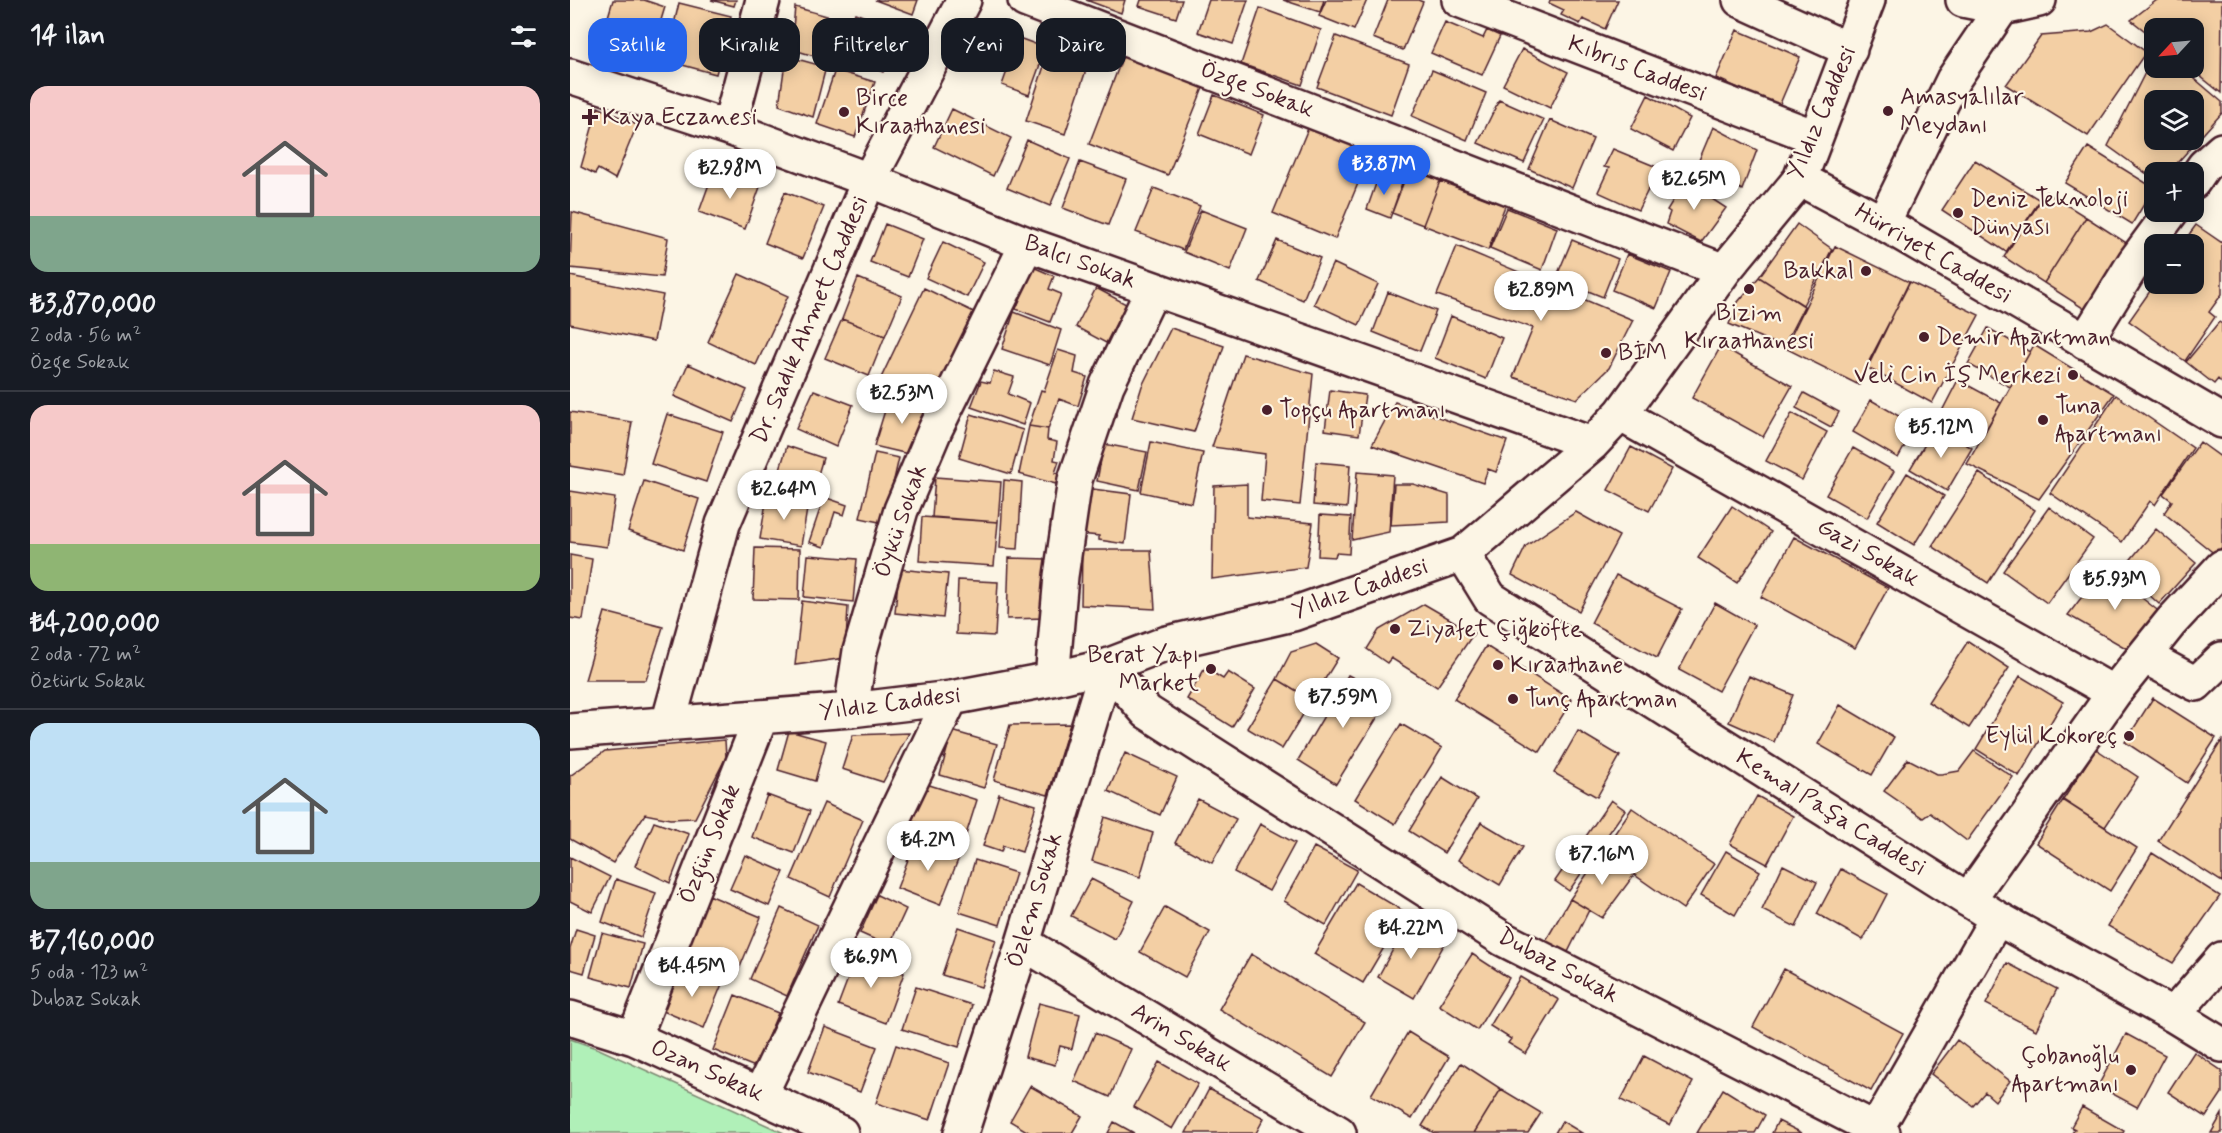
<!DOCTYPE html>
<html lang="tr">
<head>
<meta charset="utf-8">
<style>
  :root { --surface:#171b24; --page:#20242c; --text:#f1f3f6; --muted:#9ea1a6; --line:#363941; --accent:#2563eb }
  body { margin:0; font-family:Mynerve,sans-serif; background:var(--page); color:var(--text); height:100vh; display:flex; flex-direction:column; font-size:22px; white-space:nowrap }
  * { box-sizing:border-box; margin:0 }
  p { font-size:20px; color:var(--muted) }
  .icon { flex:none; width:33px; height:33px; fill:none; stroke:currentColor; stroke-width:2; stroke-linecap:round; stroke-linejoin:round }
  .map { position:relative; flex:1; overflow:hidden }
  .drawer { display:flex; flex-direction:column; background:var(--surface); width:570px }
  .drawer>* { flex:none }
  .banner { position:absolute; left:18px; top:18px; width:570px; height:54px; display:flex; gap:12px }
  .needle { width:39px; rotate:244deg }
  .controls { position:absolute; left:1574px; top:18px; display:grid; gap:12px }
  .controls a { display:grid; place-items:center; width:60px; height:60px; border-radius:12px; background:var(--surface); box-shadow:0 3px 15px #0003; font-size:30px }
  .price { position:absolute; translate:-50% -51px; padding:0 14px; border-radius:21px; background:#fff; color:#222; font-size:20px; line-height:39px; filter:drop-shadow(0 2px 3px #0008) }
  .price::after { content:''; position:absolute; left:50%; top:36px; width:18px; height:14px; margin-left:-9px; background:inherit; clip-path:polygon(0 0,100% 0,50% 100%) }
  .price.selected { background:var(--accent); color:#fff }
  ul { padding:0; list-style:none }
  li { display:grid; align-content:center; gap:12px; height:318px; padding:0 30px }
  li+li { border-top:2px solid var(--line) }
  li span { display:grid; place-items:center; height:186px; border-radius:18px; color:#555 }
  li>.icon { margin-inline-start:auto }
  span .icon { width:108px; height:108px; fill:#fffc; stroke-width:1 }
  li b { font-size:26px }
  h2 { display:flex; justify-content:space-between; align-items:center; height:72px; padding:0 30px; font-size:26px }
  .pill { padding:0 21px; border-radius:18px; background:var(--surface); box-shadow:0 3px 15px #0003; font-size:21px; line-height:54px }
  .pill.selected { background:var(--accent); color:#fff }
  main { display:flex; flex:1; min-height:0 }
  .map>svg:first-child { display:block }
  .green { fill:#b0f0b8; stroke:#7d8872; stroke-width:1.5 }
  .building { fill:#f3cfa4; stroke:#4a1f2b; stroke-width:1.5; fill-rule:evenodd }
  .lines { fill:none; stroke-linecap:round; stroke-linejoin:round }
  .minor-casing { stroke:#4a1f2b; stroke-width:38 }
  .minor { stroke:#fcf5e5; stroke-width:33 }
  .poi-dot { fill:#4a1f2b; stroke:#fcf5e5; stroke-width:2 }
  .labels { text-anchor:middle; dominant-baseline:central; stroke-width:4.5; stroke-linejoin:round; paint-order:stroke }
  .street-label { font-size:24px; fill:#4a1f2b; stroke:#fcf5e5 }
  .poi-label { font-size:24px; fill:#4a1f2b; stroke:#fcf5e5; text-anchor:start }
</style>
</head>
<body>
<main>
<section class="drawer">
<h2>14 ilan<svg class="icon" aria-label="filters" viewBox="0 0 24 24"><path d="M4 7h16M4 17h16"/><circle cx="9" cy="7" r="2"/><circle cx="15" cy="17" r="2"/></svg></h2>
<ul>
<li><span style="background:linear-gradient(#f6c9c9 70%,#7fa58c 0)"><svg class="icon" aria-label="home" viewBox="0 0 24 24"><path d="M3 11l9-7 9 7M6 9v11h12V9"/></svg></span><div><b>₺3,870,000</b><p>2 oda · 56 m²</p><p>Özge Sokak</p></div></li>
<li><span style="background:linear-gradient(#f6c9c9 75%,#8fb573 0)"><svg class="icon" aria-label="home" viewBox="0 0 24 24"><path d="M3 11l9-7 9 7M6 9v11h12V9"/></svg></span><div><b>₺4,200,000</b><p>2 oda · 72 m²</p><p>Öztürk Sokak</p></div></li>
<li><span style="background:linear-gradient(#bfe0f5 75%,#7fa58c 0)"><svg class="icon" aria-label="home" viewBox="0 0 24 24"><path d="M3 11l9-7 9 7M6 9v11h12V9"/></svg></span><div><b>₺7,160,000</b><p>5 oda · 123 m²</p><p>Dubaz Sokak</p></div></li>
</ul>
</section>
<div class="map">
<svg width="1652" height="1133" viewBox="0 0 1652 1133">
  <rect width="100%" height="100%" fill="#fcf5e5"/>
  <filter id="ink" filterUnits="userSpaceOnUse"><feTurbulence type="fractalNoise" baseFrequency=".0167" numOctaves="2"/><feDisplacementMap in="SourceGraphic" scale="12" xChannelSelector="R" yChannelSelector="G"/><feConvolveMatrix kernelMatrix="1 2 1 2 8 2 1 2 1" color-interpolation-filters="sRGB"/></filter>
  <g filter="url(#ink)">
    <path class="green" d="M0 1039 29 1049 214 1133H0Z"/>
    <path class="building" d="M43 0H74L95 7 81 53 32 37Z
      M141 0H166L164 6Z
      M305 0H348L343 14Z
      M516 0H555L551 13Z
      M571 0H612L606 18 569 6Z
      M639 0H678L663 44 628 32Z
      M713 0H754L750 12Z
      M756 0H797L784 30 749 16Z
      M818 0H848L853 2 833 50 803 38Z
      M980 0H1048L1035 29 1013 19 1010 24 991 15 994 10 979 3Z
      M1587 0H1652L1651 93 1620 68H1623V28H1584V38L1561 20Z
      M109 3 161 16 146 74 101 62 106 42 100 41Z
      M225 7 271 20 254 59 221 49Z
      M690 8 751 30 732 85 671 64Z
      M285 13 332 31 313 72 268 54Z
      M875 22 913 38 917 30 930 36 912 75 861 53Z
      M1538 24 1576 52 1518 136 1436 85 1471 36 1521 32Z
      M1167 30 1230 57 1209 106 1146 78Z
      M766 36 839 64 821 115 747 87Z
      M449 38 476 48 459 95 432 85Z
      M952 49 998 72 980 108 933 85Z
      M479 51 518 64 495 134 456 121Z
      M1584 55V68H1612L1652 102V113L1599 172H1584V179L1538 146ZM1584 100H1623V140H1584Z
      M216 56 256 67 243 117 209 105Z
      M553 56 633 88 598 175 519 144Z
      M265 70 305 82 285 137 247 124Z
      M862 70 916 93 897 140 842 116Z
      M644 95 694 115 679 154 629 134Z
      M1078 95 1120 118 1103 151 1061 129Z
      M929 100 974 120 954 163 908 143Z
      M28 107 67 125 45 179 28 169 25 174 11 167Z
      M382 109 441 138 423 176 364 147Z
      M980 120 1023 139 1002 188 959 169Z
      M739 126 801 152 765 239 703 213Z
      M1143 127 1187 150 1172 190 1127 165Z
      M457 140 500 159 480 206 437 188Z
      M1518 147 1584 188 1562 224 1495 183Z
      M1043 149 1089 168 1068 210 1028 192 1039 168 1034 167Z
      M1405 160 1470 200 1436 252 1372 210Z
      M510 162 556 179 538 225 493 208Z
      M839 168 870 181 853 225 822 213Z
      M144 170 190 187 175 229 129 212Z
      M809 175 832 184 820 218 797 209Z
      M1116 179 1139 191 1136 195 1156 208 1131 242 1096 224 1100 212 1097 210Z
      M870 181 935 206 918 250 853 225Z
      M584 188 630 206 613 250 566 232Z
      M215 192 254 207 233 258 195 243Z
      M1476 192 1516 217 1474 283 1434 257Z
      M937 208 987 228 972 270 920 248Z
      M631 210 677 228 660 271 614 252Z
      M2 212 98 238 92 277 0 268Z
      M1516 217 1558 244 1516 310 1474 283Z
      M315 224 353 239 338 277 300 262Z
      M1227 224 1262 249 1233 305 1189 277Z
      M1626 225 1652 243V294L1639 312 1645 317 1615 361 1559 321 1585 284H1623V244H1612Z
      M707 240 750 258 733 300 689 281Z
      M1002 240 1048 259 1033 297 986 278Z
      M373 242 414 262 397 297 356 278Z
      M887 246 1063 320 1039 368 1007 399 943 377 963 328 867 295Z
      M1265 246 1339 282 1289 385 1215 348Z
      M1057 254 1101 272 1086 308 1042 290Z
      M763 263 808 284 789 325 744 304Z
      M463 267 484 276 479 289 491 294 480 322 446 309Z
      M169 274 218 296 186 365 138 342Z
      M0 276 93 295 84 341 0 324Z
      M1189 277 1234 306 1213 347 1159 324 1168 302Z
      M288 278 332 296 315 336 272 319Z
      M1340 282 1409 315 1362 403 1296 367Z
      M354 288 406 313 362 406 310 380Z
      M526 288 556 304 536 343 506 327Z
      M818 292 866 311 850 351 803 332Z
      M444 312 491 330 480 365 432 349Z
      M881 316 932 338 916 379 865 358Z
      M272 319 315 336 299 376 255 358Z
      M1649 322 1652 324V383L1648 379 1644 384 1616 362Z
      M601 328 654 346 624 432 562 418 572 386Z
      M1418 328 1460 352 1440 387 1398 364Z
      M1464 345 1544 394 1469 499 1397 464Z
      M1151 346 1222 386 1193 437 1122 398Z
      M488 350 507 356 504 373 517 377 508 406 489 399 478 429 459 426 471 390 474 391Z
      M673 354 743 374 730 505 691 501 695 454 642 447Z
      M118 364 177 390 163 422 104 396Z
      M424 371 444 377 438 394 460 403 453 425 401 407 411 381 420 383Z
      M1388 380 1431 403 1411 438 1369 417Z
      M244 390 283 405 266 447 226 429Z
      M760 390 795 395 789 435 755 430Z
      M321 391 360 409 343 455 304 446Z
      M1234 393 1269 412 1261 427 1226 408Z
      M1546 395 1623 448 1585 505 1580 501 1552 542 1480 493Z
      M1301 400 1346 426 1328 458 1283 432Z
      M825 402 937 441 926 472 918 469 913 483 802 445Z
      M0 412 62 422 53 475 0 466Z
      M1222 413 1257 432 1232 480 1196 461Z
      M97 414 153 432 136 482 81 464Z
      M401 414 453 430 441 474 389 458Z
      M459 426 478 429 477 440 487 442 484 460 489 461 485 473 489 474 486 484 449 474Z
      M1366 426 1402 448 1377 491 1340 469Z
      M581 442 633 453 622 503 571 492Z
      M1630 442 1652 458V547L1646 555 1594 513 1602 501 1593 494Z
      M534 444 577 452 569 490 527 481Z
      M217 446 253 458 240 501 204 489Z
      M1061 447 1102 469 1079 511 1038 490Z
      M1283 448 1324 471 1297 518 1256 495Z
      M305 453 329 458 314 523 290 518Z
      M746 462 780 465 777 508 743 505Z
      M787 472 823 475 819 532 782 540Z
      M1337 473 1374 496 1344 545 1307 522Z
      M1409 473 1465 510 1418 583 1362 546Z
      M365 477 431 482 428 522 362 517Z
      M434 480 452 482 448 549 430 548Z
      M74 481 129 499 113 550 58 531Z
      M677 484V517L743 523 736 567 642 579 644 486Z
      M824 484H843L879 495V522L821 525Z
      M515 488 561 494 555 544 529 540V536L510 534Z
      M0 491 45 498 37 547 0 542Z
      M197 496 238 503 231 546 190 539Z
      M254 497 277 505 274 515 265 512 254 547 239 542Z
      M1162 506 1201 532 1167 583 1128 558Z
      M1479 507 1523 539 1477 603 1433 571Z
      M1006 512 1049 536 1009 611 942 575 956 546Z
      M750 515 781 517 779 554 766 553 765 557 748 556Z
      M352 517 428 522 424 566 349 561Z
      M1586 529 1626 563 1589 604 1552 570Z
      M1224 537 1318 588 1285 648 1191 597Z
      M185 548 230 549 229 600 183 599Z
      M512 550H581L585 609 511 605Z
      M0 555 22 559 13 620 0 618Z
      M238 555 287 559 283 602 234 597Z
      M439 558 479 559 475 618 437 619Z
      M1534 568 1591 613 1561 651 1498 615Z
      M329 569 378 574 373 618 325 613Z
      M1046 575 1112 609 1087 658 1021 623Z
      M388 580 428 582 425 636 386 634Z
      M232 601 278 607 275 658 225 665Z
      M1145 603 1184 625 1148 691 1109 670Z
      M854 604 904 633 867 687 821 658 817 663 797 649 809 630Z
      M35 612 93 627 76 680H15Z
      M1398 641 1439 668 1399 728 1358 702Z
      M746 644 768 658 742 700 707 679 721 652Z
      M916 646 1002 700 970 752 884 699Z
      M635 668 653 679 658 672 685 689 662 727 617 699Z
      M778 675 820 697 766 784 728 760Z
      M1179 676 1223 695 1204 742 1159 722Z
      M1450 676 1493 702 1449 776 1406 749Z
      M707 679 742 700 712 749 677 728Z
      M1583 698 1646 738 1617 783 1555 742Z
      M1270 705 1324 737 1302 775 1248 744Z
      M500 724 478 795 424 780 440 725Z
      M831 724 872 748 825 824 785 799Z
      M219 731 256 741 245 781 208 770Z
      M382 731 427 744 414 788 370 775Z
      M1008 731 1050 756 1027 797 984 773Z
      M339 733 313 782 272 769 283 735Z
      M155 740 156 757 125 818 100 819 75 814 43 863 0 839V776L35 751Z
      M1652 740V882L1588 841Z
      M1526 749 1568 777 1535 827 1493 800Z
      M1404 751 1443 777 1397 841 1360 813 1353 818 1314 791 1338 759 1367 774H1372L1389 771Z
      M555 753 607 777 590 815 538 791Z
      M872 777 907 799 874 853 839 831Z
      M353 783 407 800 395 838 336 819Z
      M429 794 466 805 452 852 433 846 431 852 413 846Z
      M197 795 240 811 224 853 182 837Z
      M1187 796 1223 816 1197 864 1160 844Z
      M628 799 666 819 642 863 605 843Z
      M1041 800 1055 810 999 891 985 881Z
      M1493 800 1567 848 1540 891 1466 843Z
      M254 803 293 820 260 897 221 879Z
      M1062 808 1144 864 1113 909 1032 852Z
      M535 817 583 833 570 877 522 861Z
      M84 822 119 834 100 883 65 866Z
      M911 822 953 847 930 885 888 860Z
      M690 824 725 843 699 891 664 872Z
      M346 839 390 855 370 905 327 888Z
      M744 847 787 870 756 925 714 901Z
      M1156 851 1190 871 1165 915 1131 895Z
      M1032 852 1064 875 1032 918 1000 899Z
      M1582 853 1650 896 1603 963 1538 926Z
      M175 855 214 872 199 906 160 889Z
      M0 857 40 877 22 912 0 901Z
      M405 860 446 873 430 925 389 912Z
      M1213 865 1247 882 1226 927 1192 910Z
      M1271 869 1317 894 1293 940 1247 914Z
      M46 879 86 893 71 937 32 922Z
      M521 879 564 901 545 939 501 916Z
      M786 883 835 912 793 983 744 954Z
      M139 895 191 917 165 979 113 957Z
      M307 895 336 909 319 946 290 933Z
      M1000 899 1019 910 998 952 975 942Z
      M595 907 640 932 615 977 570 952Z
      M211 908 248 925 217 996 180 979Z
      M838 922 875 943 844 998 808 977Z
      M388 927 426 940 411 987 372 975Z
      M6 929 25 935 14 973 0 969V949Z
      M32 933 73 944 61 988 20 977Z
      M681 954 795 1022 762 1077 649 1009Z
      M902 954 939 978 907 1030 869 1005Z
      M287 955 334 973 316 1023 268 1005Z
      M1437 963 1487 989 1466 1030 1416 1004Z
      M111 967 152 984 134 1028 93 1011Z
      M1214 969 1333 1033 1301 1091 1183 1027Z
      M950 977 989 1000 956 1054 938 1043 941 1039 920 1026Z
      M346 987 402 1005 389 1047 332 1029Z
      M165 995 208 1013 185 1067 143 1050Z
      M469 1003 510 1014 502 1049 490 1046 485 1065 455 1057Z
      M255 1027 307 1047 290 1092 238 1072Z
      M838 1032 879 1057 842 1119 801 1095Z
      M525 1033 561 1049 540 1097 504 1081Z
      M1556 1034 1595 1055 1567 1107 1528 1086Z
      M1387 1040 1440 1081 1425 1101 1415 1092 1403 1106 1361 1074Z
      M326 1045 379 1063 360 1120 306 1103Z
      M1624 1052 1652 1071V1093L1636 1117 1598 1092Z
      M1074 1056 1123 1082 1100 1125 1051 1100Z
      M589 1062 628 1084 602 1129 564 1107Z
      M891 1063 931 1089 904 1133H864L852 1126Z
      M460 1086 512 1116 502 1133H460L440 1121Z
      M639 1089 694 1118 686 1133H616Z
      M931 1089 971 1113 958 1133H904Z
      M1153 1089 1195 1115 1185 1133H1127Z
      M1512 1107 1554 1131 1553 1133H1502L1505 1129 1501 1127Z
      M1652 1114V1133H1641Z
      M992 1121 1012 1133H985Z
      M1208 1121 1232 1133H1202Z
      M544 1122 564 1133H538Z"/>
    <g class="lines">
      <g class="minor-casing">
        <path id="minor" d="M455 0 1154 271
          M889 0 1245 137
          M1170 0 1280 50
          M1393 0 1433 8 1469 0
          M0 76 159 128 299 180 457 244 1022 444
          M159 128 193 0
          M1230 179 1313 223 1652 421
          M1623 182 1634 166 1652 150
          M1313 223 1383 80 1437 0
          M1515 342 1565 261 1601 212
          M1052 412 1062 421 1544 693
          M893 554 920 598 1427 918 1603 1015 1652 1045
          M1574 656 1626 684 1652 659
          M537 666 577 712 933 939 1313 1133
          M482 679 491 576 505 480 537 385 583 289
          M281 710 290 651 331 510 365 430 457 244
          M98 724 153 524 299 180 394 0
          M0 731 281 710 381 698 482 679 537 666 597 643 723 614 893 554 1022 444 1052 412 1154 271 1230 179 1298 0
          M1398 900 1544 693 1601 622 1652 567
          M453 943 769 1133
          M1603 1015 1652 959
          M0 1018 64 1038 271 1133
          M64 1038 191 717
          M190 1095 381 698
          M391 1133 453 943 537 666
          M1304 1133 1427 918"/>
      </g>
      <use href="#minor" class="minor"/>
    </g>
  </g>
  <g class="poi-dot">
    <circle cx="1318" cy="111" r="6"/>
    <circle cx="274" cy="112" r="6"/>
    <path d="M17 108h6v6h6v6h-6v6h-6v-6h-6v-6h6z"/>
    <circle cx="1388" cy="213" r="6"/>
    <circle cx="1296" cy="271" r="6"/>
    <circle cx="1179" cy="289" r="6"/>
    <circle cx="1354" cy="337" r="6"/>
    <circle cx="1036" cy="353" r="6"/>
    <circle cx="1503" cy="375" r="6"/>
    <circle cx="697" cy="410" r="6"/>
    <circle cx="1473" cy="420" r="6"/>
    <circle cx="825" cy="629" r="6"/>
    <circle cx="928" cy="665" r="6"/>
    <circle cx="641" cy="669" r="6"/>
    <circle cx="943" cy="699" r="6"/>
    <circle cx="1559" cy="736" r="6"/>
    <circle cx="1561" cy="1070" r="6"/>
  </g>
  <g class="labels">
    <g class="street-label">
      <text transform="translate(1067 69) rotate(21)">Kıbrıs Caddesi</text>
      <text transform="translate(687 90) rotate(21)">Özge Sokak</text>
      <text transform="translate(1252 113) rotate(-67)">Yıldız Caddesi</text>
      <text transform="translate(1363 254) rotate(30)">Hürriyet Caddesi</text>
      <text transform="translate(510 262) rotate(20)">Balcı Sokak</text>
      <text transform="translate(240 320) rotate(-67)">Dr. Sadık Ahmet Caddesi</text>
      <text transform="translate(331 521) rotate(-71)">Öykü Sokak</text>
      <text transform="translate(1298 553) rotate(30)">Gazi Sokak</text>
      <text transform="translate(790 589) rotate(-19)">Yıldız Caddesi</text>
      <text transform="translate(320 704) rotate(-7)">Yıldız Caddesi</text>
      <text transform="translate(1261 813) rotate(32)">Kemal Paşa Caddesi</text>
      <text transform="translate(140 844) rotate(-68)">Özgün Sokak</text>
      <text transform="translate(465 900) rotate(-73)">Özlem Sokak</text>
      <text transform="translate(988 966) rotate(28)">Dubaz Sokak</text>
      <text transform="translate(611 1038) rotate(31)">Arin Sokak</text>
      <text transform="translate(137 1071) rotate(24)">Ozan Sokak</text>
    </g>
    <g class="poi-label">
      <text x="1330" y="97">Amasyalılar<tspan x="1330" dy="28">Meydanı</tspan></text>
      <text x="286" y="98">Birce<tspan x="286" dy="28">Kıraathanesi</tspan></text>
      <text x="32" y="117">Kaya Eczanesi</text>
      <text x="1400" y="199">Deniz Teknoloji<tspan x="1400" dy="28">Dünyası</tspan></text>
      <text x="1284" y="271" text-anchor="end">Bakkal</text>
      <text x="1179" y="313" text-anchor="middle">Bizim<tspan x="1179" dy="28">Kıraathanesi</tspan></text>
      <text x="1366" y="337">Demir Apartman</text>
      <text x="1048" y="353">BİM</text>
      <text x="1491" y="375" text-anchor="end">Veli Cin İş Merkezi</text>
      <text x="1485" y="406">Tuna<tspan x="1485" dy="28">Apartmanı</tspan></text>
      <text x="709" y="410">Topçu Apartmanı</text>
      <text x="837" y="629">Ziyafet Çiğköfte</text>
      <text x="629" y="655" text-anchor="end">Berat Yapı<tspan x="629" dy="28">Market</tspan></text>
      <text x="940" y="665">Kıraathane</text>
      <text x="955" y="699">Tunç Apartman</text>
      <text x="1547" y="736" text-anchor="end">Eylül Kokoreç</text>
      <text x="1549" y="1056" text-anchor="end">Çobanoğlu<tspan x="1549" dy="28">Apartmanı</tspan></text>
    </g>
  </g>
</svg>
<div class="controls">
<a><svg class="needle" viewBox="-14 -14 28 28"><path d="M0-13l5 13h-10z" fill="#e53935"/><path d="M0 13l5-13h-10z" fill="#9ea1a6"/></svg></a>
<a><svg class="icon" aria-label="layers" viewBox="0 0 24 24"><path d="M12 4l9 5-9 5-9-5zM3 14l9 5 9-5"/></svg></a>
<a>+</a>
<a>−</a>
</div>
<b class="price selected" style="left:814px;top:196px">₺3.87M</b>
<b class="price" style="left:160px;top:200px">₺2.98M</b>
<b class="price" style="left:1124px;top:211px">₺2.65M</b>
<b class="price" style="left:971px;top:322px">₺2.89M</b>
<b class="price" style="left:332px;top:425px">₺2.53M</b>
<b class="price" style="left:1371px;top:459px">₺5.12M</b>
<b class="price" style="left:214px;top:521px">₺2.64M</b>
<b class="price" style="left:1545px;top:611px">₺5.93M</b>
<b class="price" style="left:773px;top:729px">₺7.59M</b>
<b class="price" style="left:358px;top:872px">₺4.2M</b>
<b class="price" style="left:1032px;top:886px">₺7.16M</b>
<b class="price" style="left:841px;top:960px">₺4.22M</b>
<b class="price" style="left:301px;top:989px">₺6.9M</b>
<b class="price" style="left:122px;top:998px">₺4.45M</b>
<div class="banner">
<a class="pill selected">Satılık</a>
<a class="pill">Kiralık</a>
<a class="pill">Filtreler</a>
<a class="pill">Yeni</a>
<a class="pill">Daire</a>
</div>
</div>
</main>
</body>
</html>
